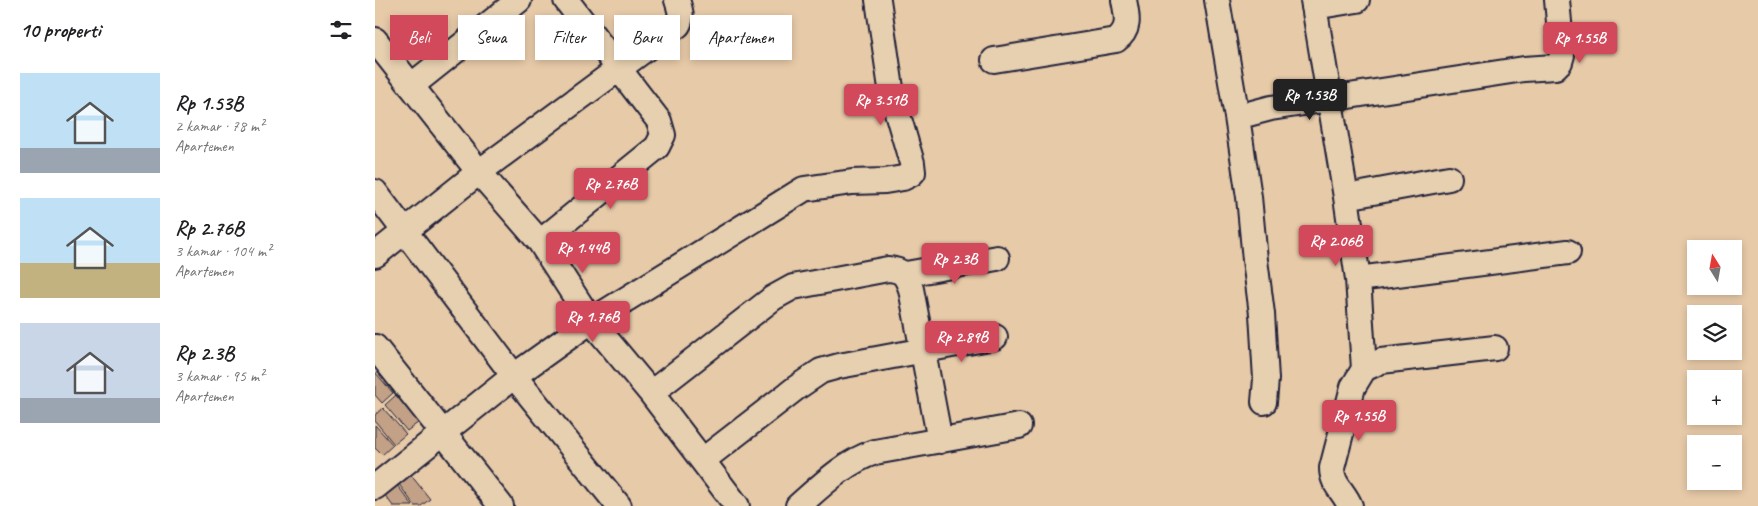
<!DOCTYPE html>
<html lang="id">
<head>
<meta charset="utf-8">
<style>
  :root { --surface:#fff; --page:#f2f2f2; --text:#202124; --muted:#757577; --accent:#d1495b }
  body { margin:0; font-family:Caveat,sans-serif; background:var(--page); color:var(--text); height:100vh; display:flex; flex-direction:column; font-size:19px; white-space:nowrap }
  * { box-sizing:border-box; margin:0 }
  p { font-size:16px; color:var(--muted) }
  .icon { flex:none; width:28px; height:28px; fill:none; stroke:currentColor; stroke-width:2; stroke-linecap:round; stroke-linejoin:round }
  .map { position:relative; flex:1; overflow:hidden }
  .drawer { display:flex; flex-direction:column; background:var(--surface); width:375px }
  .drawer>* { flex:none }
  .hud { position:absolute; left:15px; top:15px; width:475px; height:45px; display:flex; gap:10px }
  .needle { width:32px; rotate:349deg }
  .controls { position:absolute; left:1312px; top:240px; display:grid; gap:10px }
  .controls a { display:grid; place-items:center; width:55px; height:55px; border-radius:0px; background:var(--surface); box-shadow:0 2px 8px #0003; font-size:25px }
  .price { position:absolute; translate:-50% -42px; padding:0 11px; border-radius:5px; background:var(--accent); color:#fff; font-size:16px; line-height:32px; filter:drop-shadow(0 1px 2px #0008) }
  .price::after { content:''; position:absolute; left:50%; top:30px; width:15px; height:11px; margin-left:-8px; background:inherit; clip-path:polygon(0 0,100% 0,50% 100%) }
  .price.active { background:#222; color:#fff }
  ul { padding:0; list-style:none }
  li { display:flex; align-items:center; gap:15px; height:125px; padding:0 20px }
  li span { display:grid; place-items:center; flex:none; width:140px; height:100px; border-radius:0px; color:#555 }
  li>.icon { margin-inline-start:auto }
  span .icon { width:60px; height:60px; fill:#fffc; stroke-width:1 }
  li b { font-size:21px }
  h2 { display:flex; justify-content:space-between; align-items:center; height:60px; padding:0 20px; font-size:21px }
  .tag { padding:0 18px; border-radius:0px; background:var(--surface); box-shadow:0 2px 8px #0003; font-size:18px; line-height:45px }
  .tag.active { background:var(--accent); color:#fff }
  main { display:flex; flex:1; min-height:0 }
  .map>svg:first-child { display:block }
  .building { fill:#c3a186; stroke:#22223b }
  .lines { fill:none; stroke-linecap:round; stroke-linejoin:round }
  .street-casing { stroke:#22223b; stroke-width:28 }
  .street { stroke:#e7d0b0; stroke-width:24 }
</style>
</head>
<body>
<main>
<section class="drawer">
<h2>10 properti<svg class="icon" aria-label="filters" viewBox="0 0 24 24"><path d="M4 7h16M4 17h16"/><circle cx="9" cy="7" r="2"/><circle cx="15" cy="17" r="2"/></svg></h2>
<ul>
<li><span style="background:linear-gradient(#bfe0f5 75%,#9aa5b1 0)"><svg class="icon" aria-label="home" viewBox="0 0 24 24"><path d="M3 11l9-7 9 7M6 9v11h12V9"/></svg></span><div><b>Rp 1.53B</b><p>2 kamar · 78 m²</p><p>Apartemen</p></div></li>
<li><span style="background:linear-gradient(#bfe0f5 65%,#c2b280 0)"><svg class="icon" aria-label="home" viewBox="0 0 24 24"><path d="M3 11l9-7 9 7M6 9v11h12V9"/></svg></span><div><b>Rp 2.76B</b><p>3 kamar · 104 m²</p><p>Apartemen</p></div></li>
<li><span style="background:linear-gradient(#c9d6e8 75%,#9aa5b1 0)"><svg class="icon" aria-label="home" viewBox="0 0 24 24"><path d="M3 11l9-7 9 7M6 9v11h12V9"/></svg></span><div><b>Rp 2.3B</b><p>3 kamar · 95 m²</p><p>Apartemen</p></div></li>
</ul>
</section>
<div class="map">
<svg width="1383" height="506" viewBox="0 0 1383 506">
  <rect width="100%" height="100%" fill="#e7caa8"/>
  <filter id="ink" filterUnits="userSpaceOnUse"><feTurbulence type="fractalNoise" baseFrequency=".02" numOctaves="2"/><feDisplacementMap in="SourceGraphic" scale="10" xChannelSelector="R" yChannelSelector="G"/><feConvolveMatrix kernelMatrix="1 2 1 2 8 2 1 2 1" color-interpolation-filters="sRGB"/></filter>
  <g filter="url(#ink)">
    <path class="building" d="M0 372 18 393 7 403 0 395Z
      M21 395 44 422 32 431 10 405Z
      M8 408 31 434 19 444 0 421V415Z
      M0 425 18 445 7 455 0 448Z
      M35 474 55 499 46 506H40L23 483Z
      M22 485 38 506H18L9 494Z"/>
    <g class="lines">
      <g class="street-casing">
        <path id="street" d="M302 0C305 9 308 17 303 25L104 172 165 242 216 321 276 393 362 506
          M842 0 862 117 896 108 1149 69 1180 67 1185 62 1187 55 1182 0
          M938 0 971 197 983 279 989 369 1006 361 1120 348
          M939 7 982 0
          M0 40 104 172 0 255
          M619 60 741 40C756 29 752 16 749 0
          M36 86 144 0
          M862 117 874 197 880 260 887 314 891 379 889 402
          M0 192 139 376 244 506
          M971 197 1074 178
          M165 242 282 147 288 135 284 121 191 0
          M531 274 622 258
          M983 279 1193 252
          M0 347 126 506
          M276 393 398 298 418 287 513 269C528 270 531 275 536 289L565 441
          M328 460 421 388 446 371 464 366 620 337
          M0 487 139 376 216 321 429 189 477 182 510 181 528 178 536 174 538 172 537 163 517 95 503 0
          M423 506C447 485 470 462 500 452L644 426
          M975 506C969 491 957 485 957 468L978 387 989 369"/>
      </g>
      <use href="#street" class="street"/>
    </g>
  </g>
</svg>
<div class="controls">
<a><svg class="needle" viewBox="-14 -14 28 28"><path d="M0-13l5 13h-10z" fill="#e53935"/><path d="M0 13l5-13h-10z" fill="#757577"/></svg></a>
<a><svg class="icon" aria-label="layers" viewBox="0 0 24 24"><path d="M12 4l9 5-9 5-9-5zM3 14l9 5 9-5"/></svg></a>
<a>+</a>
<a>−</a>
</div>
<b class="price" style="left:1205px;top:64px">Rp 1.55B</b>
<b class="price active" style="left:935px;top:121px">Rp 1.53B</b>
<b class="price" style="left:506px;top:126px">Rp 3.51B</b>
<b class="price" style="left:236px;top:210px">Rp 2.76B</b>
<b class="price" style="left:961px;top:267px">Rp 2.06B</b>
<b class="price" style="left:208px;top:274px">Rp 1.44B</b>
<b class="price" style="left:580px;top:285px">Rp 2.3B</b>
<b class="price" style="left:218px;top:343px">Rp 1.76B</b>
<b class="price" style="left:587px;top:363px">Rp 2.89B</b>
<b class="price" style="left:984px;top:442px">Rp 1.55B</b>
<div class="hud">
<a class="tag active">Beli</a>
<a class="tag">Sewa</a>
<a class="tag">Filter</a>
<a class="tag">Baru</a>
<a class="tag">Apartemen</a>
</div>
</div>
</main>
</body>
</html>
